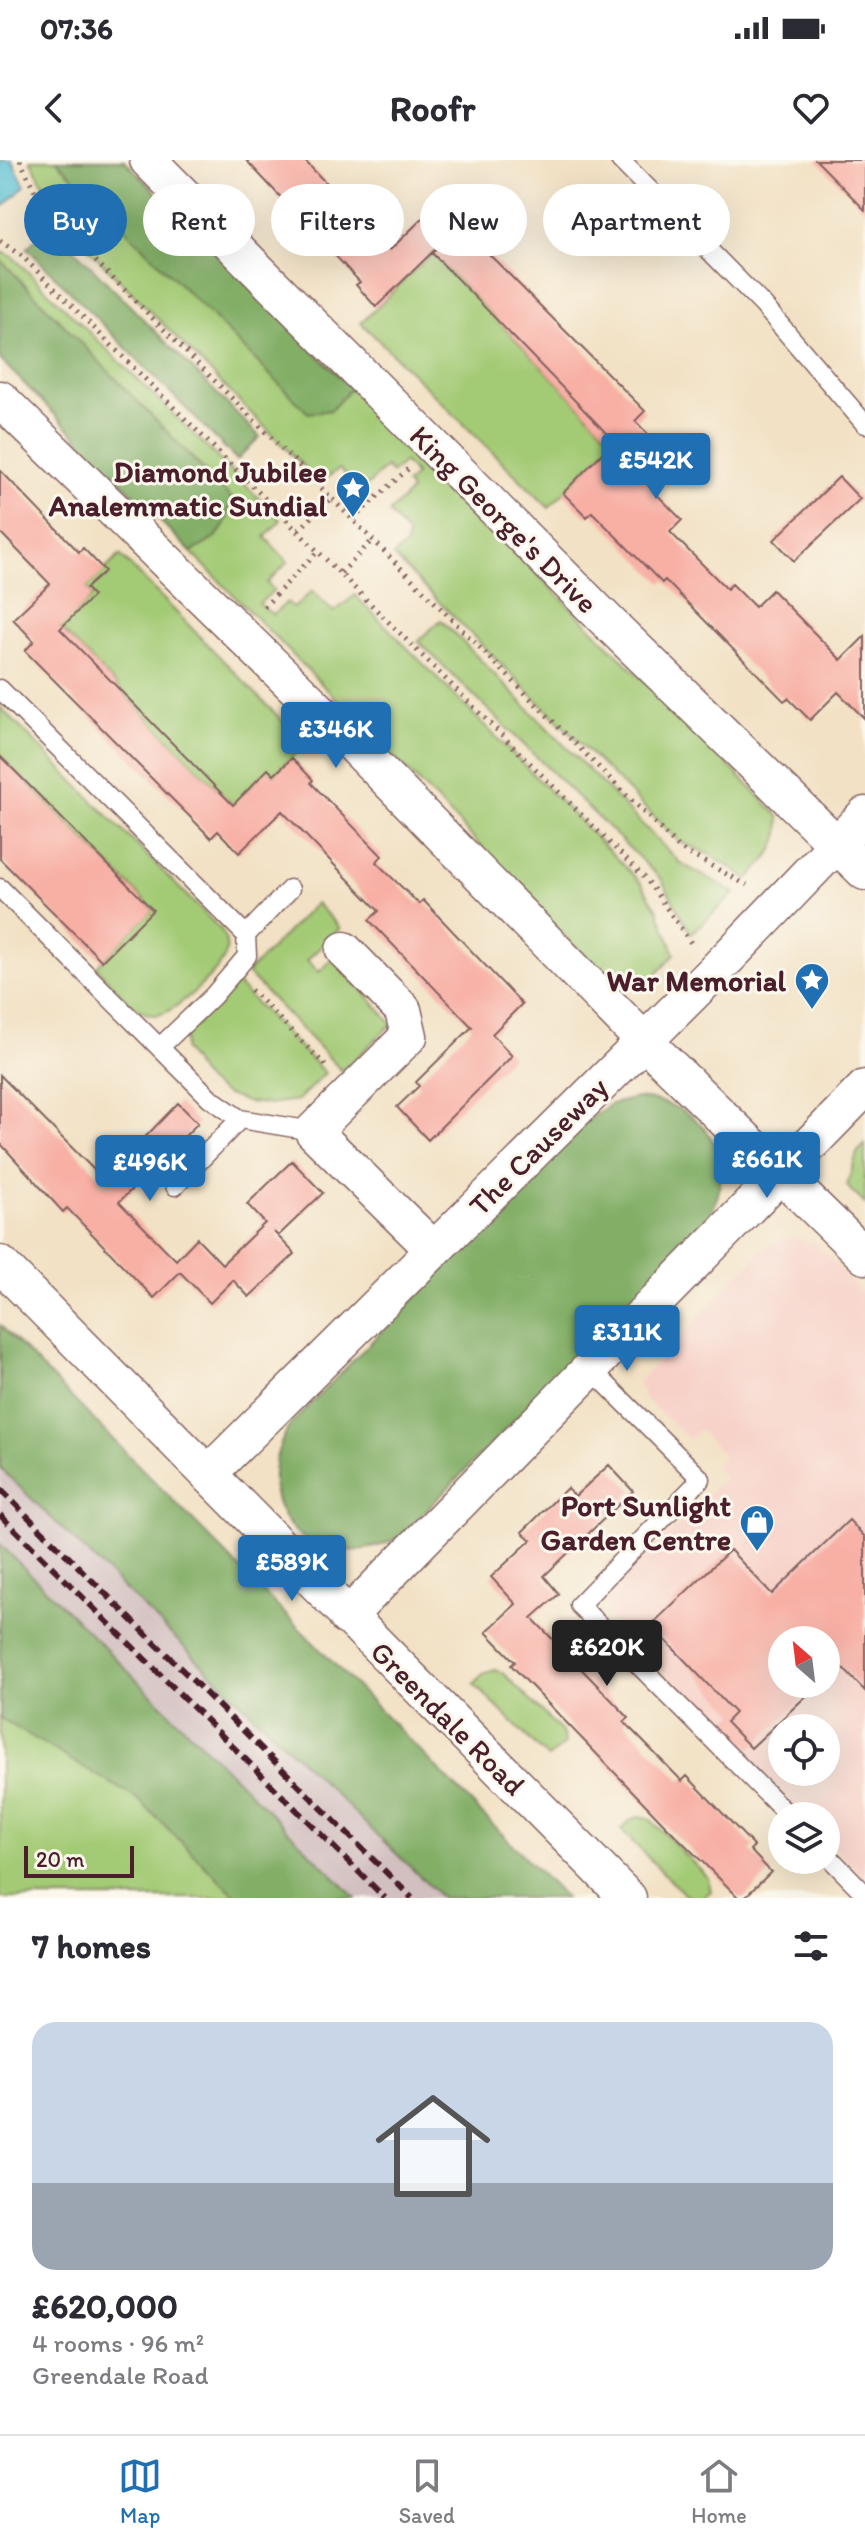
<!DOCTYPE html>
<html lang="en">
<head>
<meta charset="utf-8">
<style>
  :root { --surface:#fff; --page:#f2f2f3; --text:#2b2b33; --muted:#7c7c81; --line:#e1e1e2; --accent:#1f6fb2 }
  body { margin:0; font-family:Itim,sans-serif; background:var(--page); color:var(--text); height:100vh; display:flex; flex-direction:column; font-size:30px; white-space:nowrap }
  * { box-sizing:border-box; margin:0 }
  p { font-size:26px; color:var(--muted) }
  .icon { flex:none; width:44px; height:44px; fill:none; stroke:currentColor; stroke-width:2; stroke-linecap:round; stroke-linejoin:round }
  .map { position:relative; height:1738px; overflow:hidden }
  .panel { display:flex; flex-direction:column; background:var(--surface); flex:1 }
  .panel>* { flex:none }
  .hud { position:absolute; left:24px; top:24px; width:818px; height:72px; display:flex; gap:16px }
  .needle { width:52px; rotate:332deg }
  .buttons { position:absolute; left:768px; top:1466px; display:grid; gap:16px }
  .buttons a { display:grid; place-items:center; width:72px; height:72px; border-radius:50%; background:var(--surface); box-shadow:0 8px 32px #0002; font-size:40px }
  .scale { position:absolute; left:24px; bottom:20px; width:110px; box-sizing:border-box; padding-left:8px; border:4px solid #4a1f2b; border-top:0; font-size:22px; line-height:28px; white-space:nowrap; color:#4a1f2b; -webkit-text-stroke:6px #fbf7ec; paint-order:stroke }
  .price { position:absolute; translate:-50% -68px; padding:0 18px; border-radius:8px; background:var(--accent); color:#fff; font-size:26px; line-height:52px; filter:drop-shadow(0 2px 4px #0008) }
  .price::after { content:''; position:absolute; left:50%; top:48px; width:24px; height:18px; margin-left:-12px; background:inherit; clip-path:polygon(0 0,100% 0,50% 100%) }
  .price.current { background:#222; color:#fff }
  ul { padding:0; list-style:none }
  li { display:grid; align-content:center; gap:16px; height:424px; padding:0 32px }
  li span { display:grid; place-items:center; height:248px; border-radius:24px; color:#555 }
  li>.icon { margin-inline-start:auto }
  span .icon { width:144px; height:144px; fill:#fffc; stroke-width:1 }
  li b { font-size:34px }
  h2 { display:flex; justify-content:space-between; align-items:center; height:96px; padding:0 32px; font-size:34px }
  .tag { padding:0 28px; border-radius:36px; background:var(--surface); box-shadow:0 8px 32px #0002; font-size:28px; line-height:72px }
  .tag.current { background:var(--accent); color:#fff }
  .status { display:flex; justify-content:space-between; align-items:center; height:56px; padding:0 40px; background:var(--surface); direction:ltr }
  .status svg { height:22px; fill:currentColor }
  header { display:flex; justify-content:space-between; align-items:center; height:104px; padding:0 32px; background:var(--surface); font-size:36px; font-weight:800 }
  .menu { display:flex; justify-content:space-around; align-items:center; height:112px; border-top:2px solid var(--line); background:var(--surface); font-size:22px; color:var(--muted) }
  .menu a { display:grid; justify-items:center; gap:4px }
  .menu .current { color:var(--accent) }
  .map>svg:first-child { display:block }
  .built { fill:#f7d1c8; fill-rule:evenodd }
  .industrial { fill:#d2bfc0 }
  .green { fill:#a3ca74; stroke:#767450; stroke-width:2 }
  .forest { fill:#82ae66; stroke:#666648; stroke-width:2 }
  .water { fill:#56bed3; stroke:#506e7f; stroke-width:2 }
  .building { fill:#f8afa4 }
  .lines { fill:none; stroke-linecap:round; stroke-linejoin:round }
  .lane-casing { stroke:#856361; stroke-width:21 }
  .street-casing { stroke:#856361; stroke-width:39 }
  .path { stroke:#856361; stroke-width:5; stroke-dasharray:2 6; stroke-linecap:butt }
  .lane { stroke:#fff; stroke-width:18 }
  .street { stroke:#fff; stroke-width:36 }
  .rail { stroke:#4a1f2b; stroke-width:6; stroke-dasharray:12 6; stroke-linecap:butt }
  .labels { text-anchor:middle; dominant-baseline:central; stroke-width:6; stroke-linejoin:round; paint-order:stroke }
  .poi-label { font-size:30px; font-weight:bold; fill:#4a1f2b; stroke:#fbf7ec; text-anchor:end }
  .street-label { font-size:30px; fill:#4a1f2b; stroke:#fbf7ec }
</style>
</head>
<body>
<div class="status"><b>07:36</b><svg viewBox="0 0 49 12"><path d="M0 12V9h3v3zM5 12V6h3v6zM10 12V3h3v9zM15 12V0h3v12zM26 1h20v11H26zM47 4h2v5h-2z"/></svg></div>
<header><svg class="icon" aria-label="back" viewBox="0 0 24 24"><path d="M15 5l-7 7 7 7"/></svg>Roofr<svg class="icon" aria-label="heart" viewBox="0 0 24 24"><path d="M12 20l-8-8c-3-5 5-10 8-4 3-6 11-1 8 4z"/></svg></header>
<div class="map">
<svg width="865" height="1738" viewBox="0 0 865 1738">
  <rect width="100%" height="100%" fill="#fbf7ec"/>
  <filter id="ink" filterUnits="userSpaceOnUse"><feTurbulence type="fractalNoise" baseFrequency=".0125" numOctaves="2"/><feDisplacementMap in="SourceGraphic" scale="16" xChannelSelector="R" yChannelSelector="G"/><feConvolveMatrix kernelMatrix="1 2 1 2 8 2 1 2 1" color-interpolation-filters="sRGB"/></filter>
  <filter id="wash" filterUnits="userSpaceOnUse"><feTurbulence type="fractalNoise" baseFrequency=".006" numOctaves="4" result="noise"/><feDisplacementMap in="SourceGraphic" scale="32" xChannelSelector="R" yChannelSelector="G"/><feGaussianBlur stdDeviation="1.8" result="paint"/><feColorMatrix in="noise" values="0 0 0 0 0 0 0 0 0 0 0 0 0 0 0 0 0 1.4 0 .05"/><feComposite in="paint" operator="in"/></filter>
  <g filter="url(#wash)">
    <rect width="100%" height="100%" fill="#f2e1c4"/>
    <path class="built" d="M788 1077 816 1083 865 1136V1719L826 1679V1656H804L613 1462 606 1444 608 1435 724 1318 714 1306 724 1296 699 1269 689 1279 645 1239 637 1223 762 1090ZM782 1480H826V1524H782ZM782 1568H826V1612H782Z"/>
    <path class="industrial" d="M0 1177 557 1738H304L0 1452Z"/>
    <path class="green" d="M30 0H124L779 656C784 683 766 701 748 719L710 695 678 681 393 396 406 385 408 375 389 353 411 331 406 324 416 315 404 302 392 313 386 307 363 330 339 309 320 323 66 66Z
      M0 91 13 97 281 360 265 377 288 402 267 423 274 430 259 444 273 455 287 442 294 448 312 431 334 452 355 435 641 723 658 750 675 794 646 825 607 821 456 660 0 199Z
      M432 93 614 281 549 348 361 163Z
      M120 395 305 584 274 615 268 610 246 631 239 651 54 462 72 456 93 436 86 428Z
      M441 460 680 703 735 733 691 774 662 720 418 481Z
      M0 547 222 771C226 779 228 787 225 796 219 812 171 857 154 855 132 853 111 822 96 807L153 749 0 596Z
      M316 743 340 768 307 800 319 812 334 797 392 864 342 911 247 813Z
      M237 824 325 913 298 940 268 944 246 942 225 934 206 921 184 890 185 875Z
      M865 984V1044L847 1026 857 993Z
      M0 1452 304 1738H0Z
      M495 1510 503 1513 562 1572 565 1584 548 1598 474 1524 483 1514Z
      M641 1656 650 1659 708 1718 711 1731 702 1738H688L621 1670 630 1660Z"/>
    <path class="forest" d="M56 0H124L351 228 331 250 308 253Z
      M50 65 260 277 237 300 27 88Z
      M0 99 232 339C226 370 220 378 191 392L0 199Z
      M637 938C711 945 743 1002 704 1067L400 1377C314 1422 240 1350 290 1265L589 959 611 944Z
      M0 1165 565 1738H442L0 1308Z
      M0 1384 356 1738H238L139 1640 0 1558Z"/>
    <path class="water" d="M0 0H12L25 26 0 50Z"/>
    <g id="blocks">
      <path class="building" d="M246 0H304L390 90 429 52 451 74 376 147 356 125 360 122Z
        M816 0H865V50Z
        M460 65 645 251 635 261 659 285 633 310 682 360 670 372 727 429 732 424 755 447 772 430 841 500 865 476V559L838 532 810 560 788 538 784 541 665 420 662 423 592 352 587 357 563 333 614 281 432 93Z
        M0 310 79 392 83 388 105 411 86 428 93 436 60 469 233 645 268 609 274 615 292 598 313 620 311 623 382 696 376 702 419 744 423 740 522 844 492 874 512 896 428 980 397 947 419 926 416 922 472 867 369 760 379 751 282 651 239 693 218 671 211 678 25 491 34 481 13 459 50 424 0 372Z
        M839 317 860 339 794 401 774 380Z
        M0 596 153 750 102 801 0 699Z
        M0 915 104 1020 178 943 198 963 119 1042 176 1100 197 1078 222 1104 265 1063 247 1044 292 1001 323 1033 278 1076 274 1072 295 1094 249 1137 233 1120 210 1143 180 1112 154 1138 67 1048 63 1052 0 983Z
        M609 1305 633 1331 544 1416 559 1434 532 1458 629 1558 624 1562 682 1621 687 1616 754 1686 750 1690 771 1712 744 1738H739L668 1668 511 1505 515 1502 486 1472 516 1444 491 1417 531 1380 522 1372 567 1328 575 1336Z
        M849 1360 865 1377V1531L840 1505 826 1517V1480H782V1524H819L751 1588 726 1562 735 1553 651 1465 730 1390 772 1434Z"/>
    </g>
  </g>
  <g filter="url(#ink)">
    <use href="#blocks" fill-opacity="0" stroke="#856361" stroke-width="2"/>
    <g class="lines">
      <g class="lane-casing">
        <path id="lane" d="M620 0 763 145 865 264
          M0 529 246 775 247 796 213 836 160 887
          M0 728 210 938 240 959 313 971
          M246 775 290 729
          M175 1026 240 959
          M590 1208 701 1319 579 1445 789 1656
          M826 1694 865 1734"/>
      </g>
      <g class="street-casing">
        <path id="street" d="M148 0 609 463 865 712
          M0 239 336 567 644 881 865 1096
          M344 790 403 850 409 876 313 971 434 1090
          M0 1104 628 1738
          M208 1314 713 813 865 655
          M347 1457 865 928"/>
      </g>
      <path class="path" d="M20 0 43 48 680 689 747 725
        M0 81 23 97 647 720 691 783
        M353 359 408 309
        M299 370 330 339
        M341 413 373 380
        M264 447 319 390
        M251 830 328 908"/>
      <use href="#lane" class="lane"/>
      <use href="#street" class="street"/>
      <path class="rail" d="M0 1329 412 1738
        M0 1355 385 1738"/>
    </g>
  </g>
  <defs>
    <g id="sight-pin" transform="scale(1.8)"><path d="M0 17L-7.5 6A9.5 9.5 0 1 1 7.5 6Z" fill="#1f6fb2" stroke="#fbf7ec"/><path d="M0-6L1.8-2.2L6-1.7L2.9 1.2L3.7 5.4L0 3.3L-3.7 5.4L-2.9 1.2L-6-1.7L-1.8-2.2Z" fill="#fff"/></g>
    <g id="shop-pin" transform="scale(1.8)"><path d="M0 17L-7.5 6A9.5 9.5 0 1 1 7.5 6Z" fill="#1f6fb2" stroke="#fbf7ec"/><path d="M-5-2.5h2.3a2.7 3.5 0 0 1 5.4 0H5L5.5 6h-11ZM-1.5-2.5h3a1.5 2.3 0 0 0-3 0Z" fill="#fff"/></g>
  </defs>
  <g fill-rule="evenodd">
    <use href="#sight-pin" x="353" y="328"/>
    <use href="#sight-pin" x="812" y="820"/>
    <use href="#shop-pin" x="757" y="1362"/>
  </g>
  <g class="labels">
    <g class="poi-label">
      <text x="327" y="311">Diamond Jubilee<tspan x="327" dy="34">Analemmatic Sundial</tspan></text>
      <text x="786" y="820">War Memorial</text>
      <text x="731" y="1345">Port Sunlight<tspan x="731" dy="34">Garden Centre</tspan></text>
    </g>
    <g class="street-label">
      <text transform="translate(504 359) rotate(45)">King George's Drive</text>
      <text transform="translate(538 986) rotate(-45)">The Causeway</text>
      <text transform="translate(448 1558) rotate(45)">Greendale Road</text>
    </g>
  </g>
</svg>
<div class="buttons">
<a><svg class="needle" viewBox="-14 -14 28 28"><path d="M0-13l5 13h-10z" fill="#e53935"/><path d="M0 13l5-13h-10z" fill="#7c7c81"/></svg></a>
<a><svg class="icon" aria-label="locate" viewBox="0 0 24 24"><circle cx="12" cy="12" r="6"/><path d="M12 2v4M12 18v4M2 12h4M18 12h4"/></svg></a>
<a><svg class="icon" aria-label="layers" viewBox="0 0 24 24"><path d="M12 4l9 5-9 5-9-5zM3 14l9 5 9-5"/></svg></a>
</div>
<div class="scale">20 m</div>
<b class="price" style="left:656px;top:341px">£542K</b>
<b class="price" style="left:336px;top:610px">£346K</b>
<b class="price" style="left:767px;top:1040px">£661K</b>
<b class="price" style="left:150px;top:1043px">£496K</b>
<b class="price" style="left:627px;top:1213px">£311K</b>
<b class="price" style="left:292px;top:1443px">£589K</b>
<b class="price current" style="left:607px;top:1528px">£620K</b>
<div class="hud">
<a class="tag current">Buy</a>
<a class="tag">Rent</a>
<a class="tag">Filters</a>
<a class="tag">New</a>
<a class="tag">Apartment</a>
</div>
</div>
<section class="panel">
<h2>7 homes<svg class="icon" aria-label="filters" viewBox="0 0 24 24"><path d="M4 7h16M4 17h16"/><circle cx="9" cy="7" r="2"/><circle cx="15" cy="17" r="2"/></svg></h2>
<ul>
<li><span style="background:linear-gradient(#c9d6e8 65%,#9aa5b1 0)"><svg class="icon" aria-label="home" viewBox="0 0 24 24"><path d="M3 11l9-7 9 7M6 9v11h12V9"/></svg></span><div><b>£620,000</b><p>4 rooms · 96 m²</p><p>Greendale Road</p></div></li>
</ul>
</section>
<nav class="menu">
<a class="current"><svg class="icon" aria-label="map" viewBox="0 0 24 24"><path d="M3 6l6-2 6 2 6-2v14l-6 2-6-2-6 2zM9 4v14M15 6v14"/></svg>Map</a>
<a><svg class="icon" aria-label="saved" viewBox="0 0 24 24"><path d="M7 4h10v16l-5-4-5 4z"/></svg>Saved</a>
<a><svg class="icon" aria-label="home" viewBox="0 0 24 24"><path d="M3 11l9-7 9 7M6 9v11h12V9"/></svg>Home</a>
</nav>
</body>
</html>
